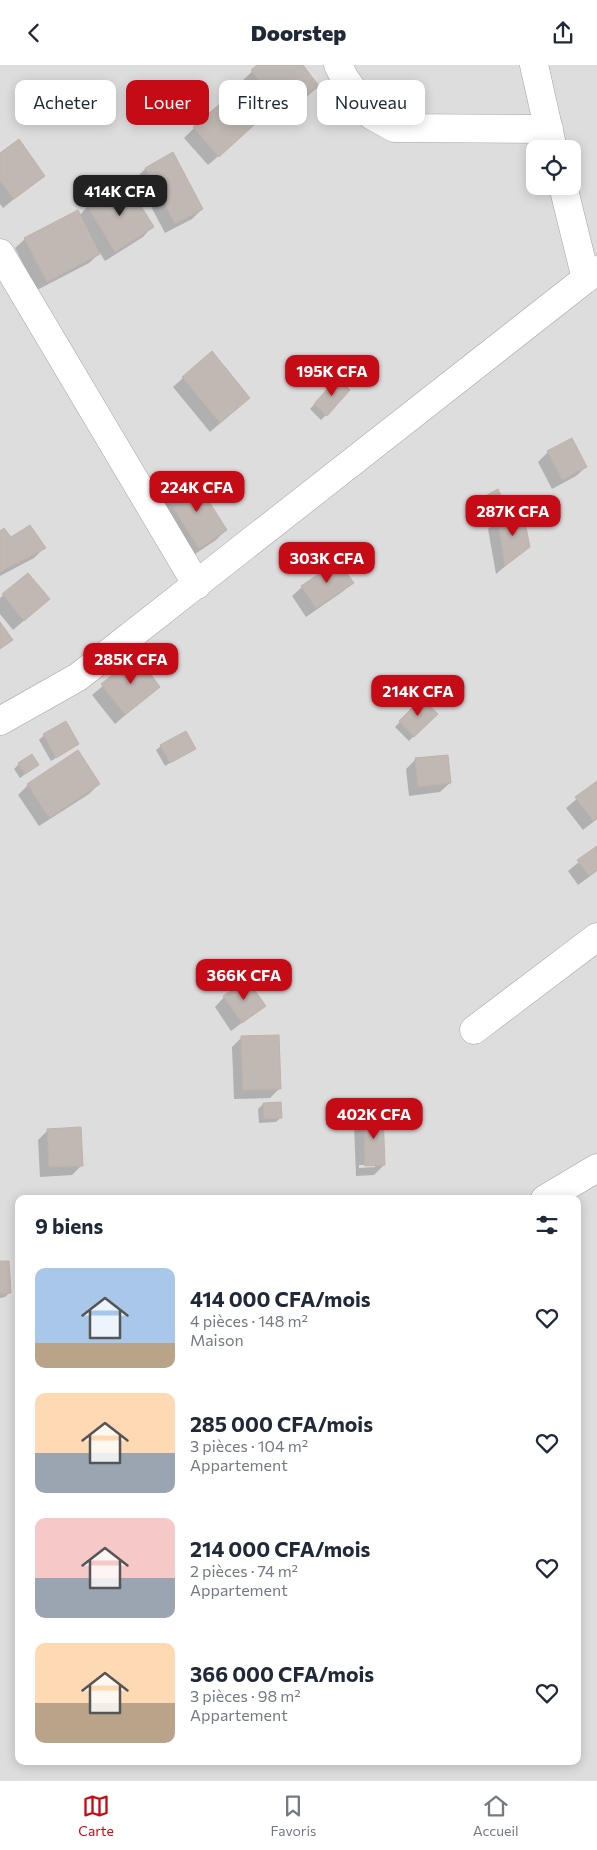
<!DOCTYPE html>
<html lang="fr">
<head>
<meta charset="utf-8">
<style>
  :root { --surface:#fff; --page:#f2f2f3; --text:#1f2937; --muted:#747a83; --line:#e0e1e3; --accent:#c50b15 }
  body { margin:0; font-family:Commissioner,sans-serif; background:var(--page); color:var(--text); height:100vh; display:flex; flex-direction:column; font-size:19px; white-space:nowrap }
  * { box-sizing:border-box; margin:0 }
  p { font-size:16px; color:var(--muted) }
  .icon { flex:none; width:28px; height:28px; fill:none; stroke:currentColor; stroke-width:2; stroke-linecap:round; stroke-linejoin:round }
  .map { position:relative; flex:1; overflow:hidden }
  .sheet { position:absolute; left:15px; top:1130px; width:566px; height:570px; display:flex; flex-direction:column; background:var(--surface); border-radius:10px; box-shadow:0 2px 12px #0003 }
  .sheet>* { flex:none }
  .hud { position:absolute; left:15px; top:15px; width:568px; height:45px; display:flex; gap:10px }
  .controls { position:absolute; left:526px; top:75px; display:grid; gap:10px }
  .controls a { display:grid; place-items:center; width:55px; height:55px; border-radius:10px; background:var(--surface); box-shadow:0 2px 12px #0003; font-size:25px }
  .price { position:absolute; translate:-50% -42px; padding:0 11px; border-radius:10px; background:var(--accent); color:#fff; font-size:16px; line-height:32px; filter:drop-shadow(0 1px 2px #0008) }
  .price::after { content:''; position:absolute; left:50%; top:30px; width:15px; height:11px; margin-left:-8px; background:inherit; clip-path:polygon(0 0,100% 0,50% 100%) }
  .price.selected { background:#222; color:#fff }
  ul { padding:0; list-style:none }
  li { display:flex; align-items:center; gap:15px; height:125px; padding:0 20px }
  li span { display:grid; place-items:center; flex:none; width:140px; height:100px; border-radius:10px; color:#555 }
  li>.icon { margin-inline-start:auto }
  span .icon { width:60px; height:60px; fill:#fffc; stroke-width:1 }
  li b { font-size:21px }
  h2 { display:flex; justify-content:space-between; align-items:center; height:60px; padding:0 20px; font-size:21px }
  .tag { padding:0 18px; border-radius:10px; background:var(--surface); box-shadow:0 2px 12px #0003; font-size:18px; line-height:45px }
  .tag.selected { background:var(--accent); color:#fff }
  header { display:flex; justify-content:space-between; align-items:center; height:65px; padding:0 20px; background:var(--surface); font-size:22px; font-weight:800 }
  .tab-bar { display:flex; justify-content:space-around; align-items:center; height:70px; border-top:1px solid var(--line); background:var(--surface); font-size:14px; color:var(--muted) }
  .tab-bar a { display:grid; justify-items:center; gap:2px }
  .tab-bar .selected { color:var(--accent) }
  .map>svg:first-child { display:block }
  .residential { fill:#dedddd; fill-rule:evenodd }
  .shadow { fill:#0003; fill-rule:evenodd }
  .building { fill:#c0b8b3; stroke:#c1b2aa }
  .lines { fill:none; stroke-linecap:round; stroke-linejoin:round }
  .minor-casing { stroke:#a4a4a4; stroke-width:29 }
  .minor { stroke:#fff; stroke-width:28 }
</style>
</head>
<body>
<header><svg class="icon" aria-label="back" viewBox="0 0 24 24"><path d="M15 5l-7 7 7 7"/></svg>Doorstep<svg class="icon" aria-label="share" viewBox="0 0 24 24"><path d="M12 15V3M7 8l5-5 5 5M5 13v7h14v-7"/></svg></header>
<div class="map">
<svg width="597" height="1715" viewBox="0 0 597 1715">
  <rect width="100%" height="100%" fill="#f0ece7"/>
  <path class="residential" d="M0 0H597V1715H0ZM535 84H572V121H535ZM19 1134H578V1696H19Z"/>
  <path class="shadow" d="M259 0H301L318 21 275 57 242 16Z
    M194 63 243 70 208 100 184 73Z
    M0 89 44 110 3 143 0 139Z
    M172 89 202 144 192 154 165 168 136 113 145 104Z
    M125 118 152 162 143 172 105 196 100 188 89 198 37 225 15 183 25 174 79 151 87 142Z
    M183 313 239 342 210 367 173 322Z
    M332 319 326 350 321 355 310 344Z
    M572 374 586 402 576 411 552 424 538 397 548 387Z
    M193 414 226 465 216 475 189 493 157 441 166 432Z
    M504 438 472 458 465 445 470 441Z
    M498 454 528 482 496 509 488 464Z
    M0 468 10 473 44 483 34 493 0 511Z
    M28 510 49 534 13 565 0 549V533Z
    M352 518 342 527 306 552 292 531 302 522Z
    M136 593 159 621 115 659 92 630Z
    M422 634 436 649 409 676 395 662Z
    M44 670 78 679 51 696 39 675Z
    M161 681 194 683 165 701 156 685Z
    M416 694 450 718 440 727 409 731 406 704Z
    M19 699 37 700 20 713 14 704Z
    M597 717V754L583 765 566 743Z
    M99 719 89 729 39 761 18 730 28 720Z
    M597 782V806L578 820 568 806Z
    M224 932 264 941 231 966 215 942Z
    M242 972 280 1023 270 1033 234 1034 232 982Z
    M280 1038 281 1052 276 1057 259 1058 258 1044 263 1039Z
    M364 1051 384 1100 374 1110 356 1111 354 1060ZM359 1100H375V1102L359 1103Z
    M48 1065 82 1100 72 1110 40 1112 38 1075Z
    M0 1197 10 1227 5 1232 0 1233Z"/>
  <path class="building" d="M257 0H303L319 21 285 49 251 5Z
    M229 31 254 60 219 92 193 62Z
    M19 74 45 111 14 134 0 116V88Z
    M173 87 203 144 175 159 145 103Z
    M126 117 154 162 115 187 87 141Z
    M78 145 100 189 47 217 24 173Z
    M212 286 250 333 220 358 182 312Z
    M337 313 350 325 327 351 314 339Z
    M572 373 587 402 562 415 547 386Z
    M194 413 227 465 199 484 166 431Z
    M498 424 505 439 477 454 469 440Z
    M523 448 530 482 505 501 497 453Z
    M30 460 46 483 0 507V466L4 463 11 472Z
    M338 496 354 518 316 543 301 521Z
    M28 508 50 534 24 556 2 529Z
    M0 557 13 575 0 584Z
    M137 591 160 622 125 650 101 619Z
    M422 633 438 649 414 672 399 656Z
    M66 656 79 679 56 693 43 669Z
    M186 666 196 684 170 698 160 680Z
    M78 685 100 719 49 753 27 719Z
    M32 689 39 700 25 709 18 698Z
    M448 690 451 718 418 722 415 693Z
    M597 716V753L593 756 575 732Z
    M597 781V805L589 811 577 795Z
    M247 915 266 941 242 958 223 931Z
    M279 970 281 1024 243 1025 241 971Z
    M281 1037 282 1053 264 1054 263 1038Z
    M383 1048 385 1100 365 1101 364 1049Z
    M81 1062 83 1101 49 1102 47 1064Z
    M0 1196H9L11 1228 0 1229Z"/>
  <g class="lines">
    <g class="minor-casing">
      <path id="minor" d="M338 0 345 14 371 50 394 63 549 64
        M534 0 553 84
        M563 121 586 214
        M0 188 197 520
        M0 656 78 612 597 205
        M474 965 597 872
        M545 1134 597 1103"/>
    </g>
    <use href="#minor" class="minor"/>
  </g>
</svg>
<div class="controls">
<a><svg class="icon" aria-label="locate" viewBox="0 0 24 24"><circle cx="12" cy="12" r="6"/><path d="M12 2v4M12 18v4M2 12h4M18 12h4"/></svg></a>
</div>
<b class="price selected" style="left:120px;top:152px">414K CFA</b>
<b class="price" style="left:332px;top:332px">195K CFA</b>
<b class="price" style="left:197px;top:448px">224K CFA</b>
<b class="price" style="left:513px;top:472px">287K CFA</b>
<b class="price" style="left:327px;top:519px">303K CFA</b>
<b class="price" style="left:131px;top:620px">285K CFA</b>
<b class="price" style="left:418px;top:652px">214K CFA</b>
<b class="price" style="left:244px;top:936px">366K CFA</b>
<b class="price" style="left:374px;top:1075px">402K CFA</b>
<div class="hud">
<a class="tag">Acheter</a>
<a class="tag selected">Louer</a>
<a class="tag">Filtres</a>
<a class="tag">Nouveau</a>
</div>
<section class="sheet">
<h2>9 biens<svg class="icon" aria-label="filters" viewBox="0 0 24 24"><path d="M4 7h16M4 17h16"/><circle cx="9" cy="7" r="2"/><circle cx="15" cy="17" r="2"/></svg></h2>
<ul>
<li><span style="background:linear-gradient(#a9c7e8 75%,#b9a48a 0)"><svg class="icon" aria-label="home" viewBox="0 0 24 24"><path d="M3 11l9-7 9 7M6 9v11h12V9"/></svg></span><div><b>414 000 CFA/mois</b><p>4 pièces · 148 m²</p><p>Maison</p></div><svg class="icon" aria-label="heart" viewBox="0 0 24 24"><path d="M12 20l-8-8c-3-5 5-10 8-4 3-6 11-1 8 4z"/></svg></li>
<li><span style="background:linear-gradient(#ffd9b3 60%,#9aa5b1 0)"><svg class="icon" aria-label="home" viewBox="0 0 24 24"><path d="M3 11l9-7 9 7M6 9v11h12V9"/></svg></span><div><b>285 000 CFA/mois</b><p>3 pièces · 104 m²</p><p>Appartement</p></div><svg class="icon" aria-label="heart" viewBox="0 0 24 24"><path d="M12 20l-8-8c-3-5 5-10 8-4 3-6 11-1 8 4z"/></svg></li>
<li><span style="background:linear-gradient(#f6c9c9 60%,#9aa5b1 0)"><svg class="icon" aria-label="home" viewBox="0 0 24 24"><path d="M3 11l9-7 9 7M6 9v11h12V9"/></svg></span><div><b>214 000 CFA/mois</b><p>2 pièces · 74 m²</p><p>Appartement</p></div><svg class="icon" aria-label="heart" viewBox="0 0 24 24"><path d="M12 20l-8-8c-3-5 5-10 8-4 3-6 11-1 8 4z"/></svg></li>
<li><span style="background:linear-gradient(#ffd9b3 60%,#b9a48a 0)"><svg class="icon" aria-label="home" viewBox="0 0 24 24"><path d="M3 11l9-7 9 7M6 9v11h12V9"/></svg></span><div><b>366 000 CFA/mois</b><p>3 pièces · 98 m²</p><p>Appartement</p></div><svg class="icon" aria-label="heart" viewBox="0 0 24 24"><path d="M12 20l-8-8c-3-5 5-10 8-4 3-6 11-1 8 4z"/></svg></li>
</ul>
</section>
</div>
<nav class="tab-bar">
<a class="selected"><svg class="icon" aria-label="map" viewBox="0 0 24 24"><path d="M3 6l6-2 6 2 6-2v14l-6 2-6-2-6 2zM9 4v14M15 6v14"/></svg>Carte</a>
<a><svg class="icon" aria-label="saved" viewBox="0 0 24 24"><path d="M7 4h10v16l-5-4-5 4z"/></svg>Favoris</a>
<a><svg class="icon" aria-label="home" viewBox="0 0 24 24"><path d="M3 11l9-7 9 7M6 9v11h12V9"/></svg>Accueil</a>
</nav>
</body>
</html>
